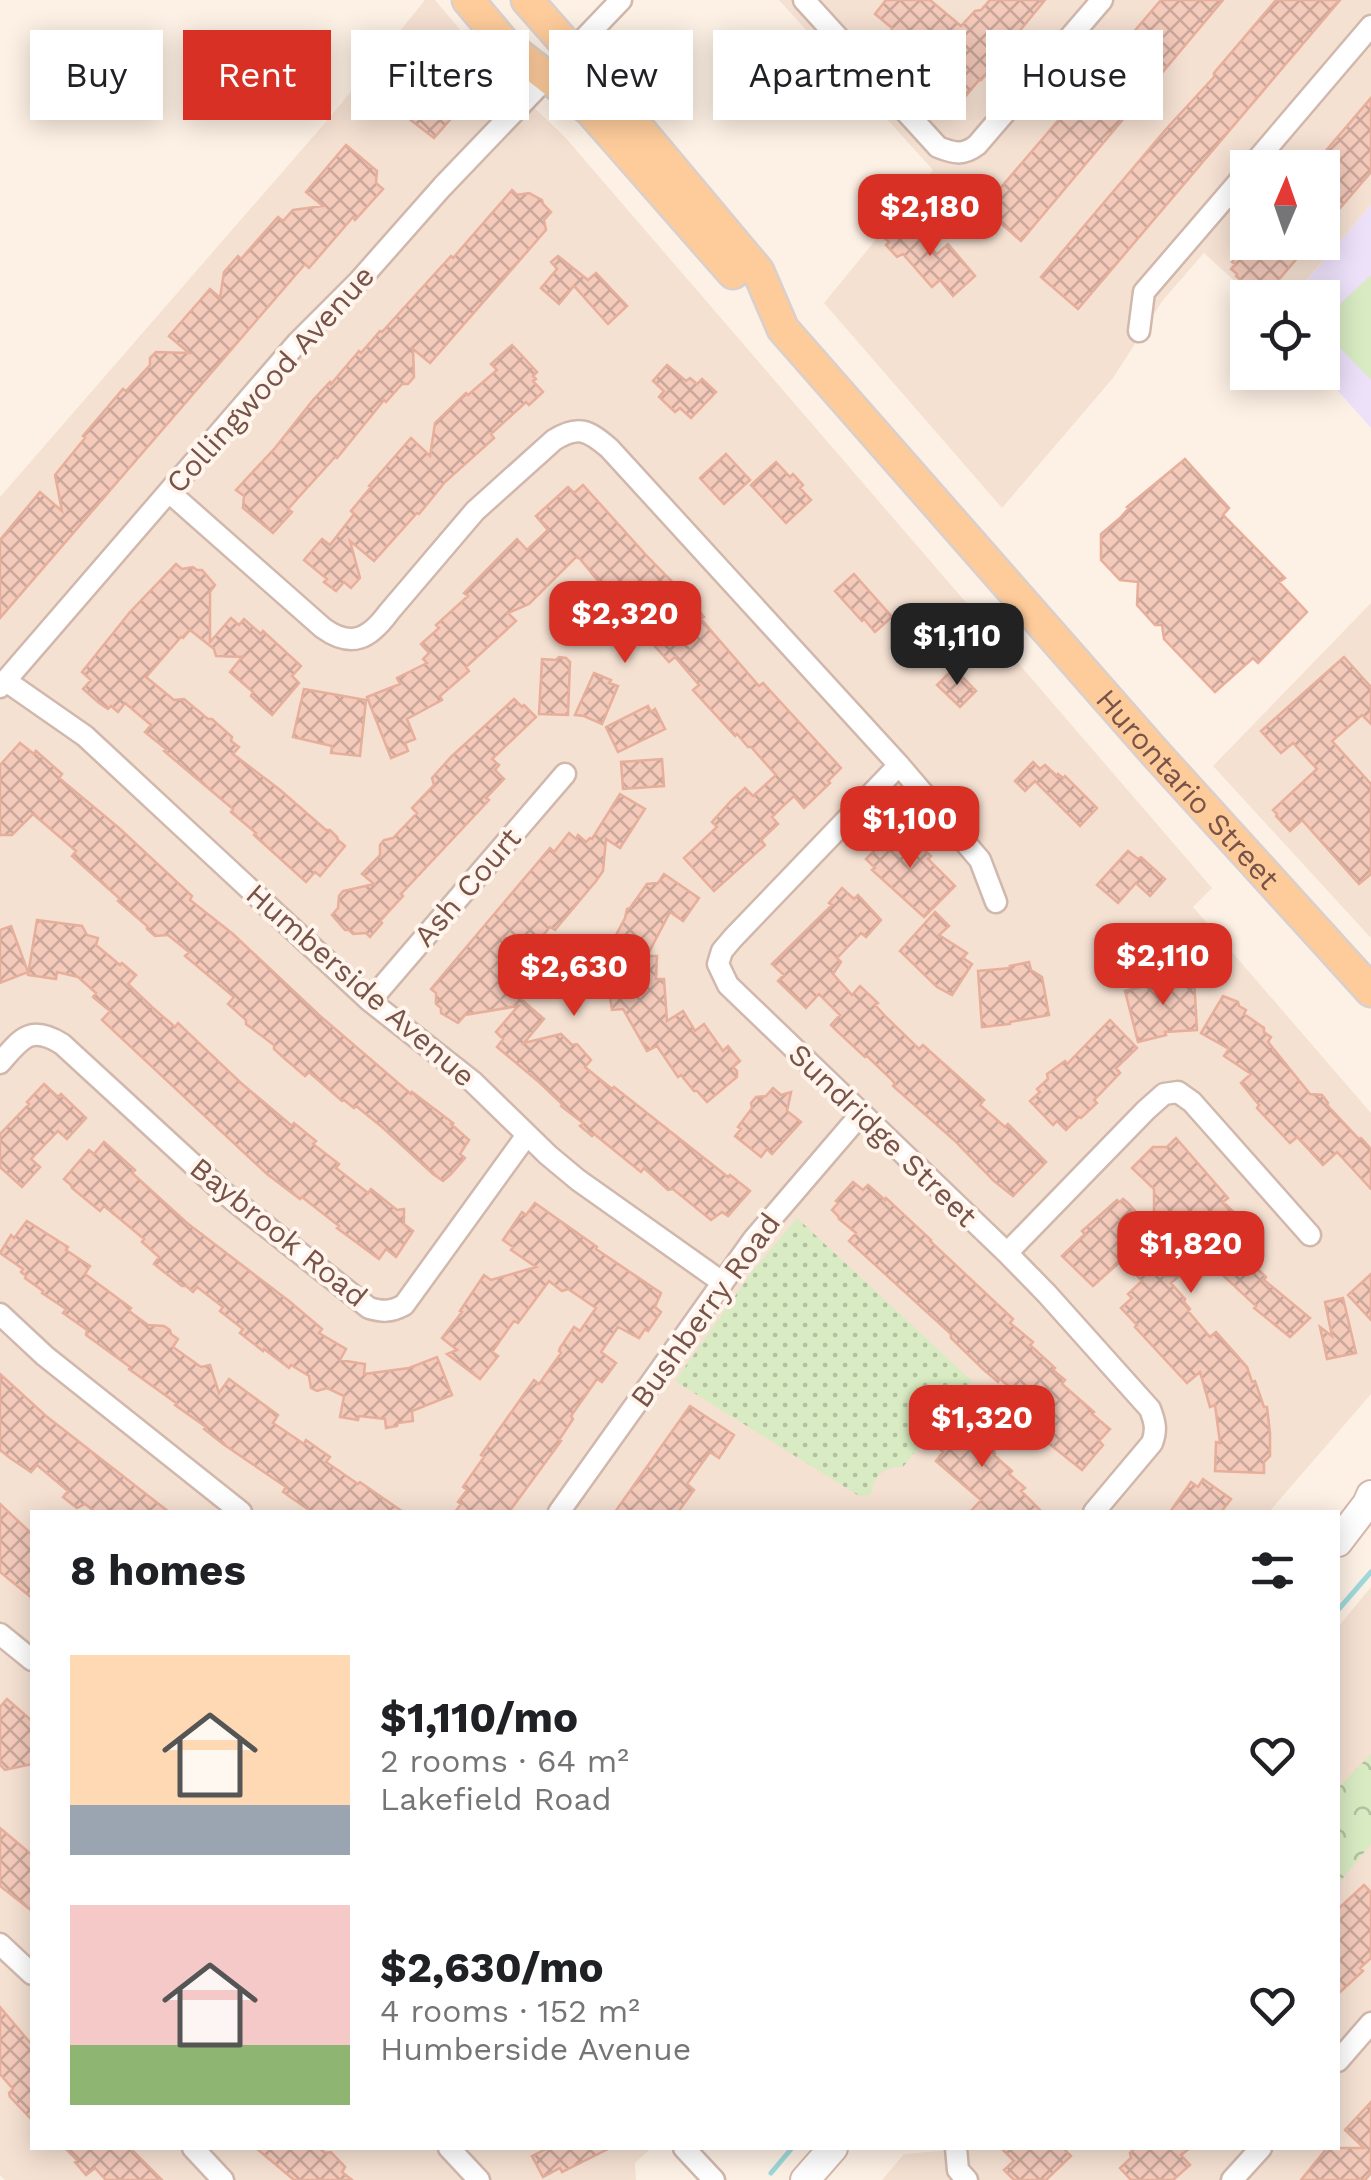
<!DOCTYPE html>
<html lang="en">
<head>
<meta charset="utf-8">
<style>
  :root { --surface:#fff; --page:#f6f6f6; --text:#202124; --muted:#757577; --accent:#d93025 }
  body { margin:0; font-family:"Work Sans",sans-serif; background:var(--page); color:var(--text); height:100vh; display:flex; flex-direction:column; font-size:38px; white-space:nowrap }
  * { box-sizing:border-box; margin:0 }
  p { font-size:32px; color:var(--muted) }
  .icon { flex:none; width:55px; height:55px; fill:none; stroke:currentColor; stroke-width:2; stroke-linecap:round; stroke-linejoin:round }
  .map { position:relative; flex:1; overflow:hidden }
  .drawer { position:absolute; left:30px; top:1510px; width:1310px; height:640px; display:flex; flex-direction:column; background:var(--surface); border-radius:0px; box-shadow:0 5px 25px #0003 }
  .drawer>* { flex:none }
  .banner { position:absolute; left:30px; top:30px; width:1312px; height:90px; display:flex; gap:20px }
  .needle { width:65px; rotate:2deg }
  .fabs { position:absolute; left:1230px; top:150px; display:grid; gap:20px }
  .fabs a { display:grid; place-items:center; width:110px; height:110px; border-radius:0px; background:var(--surface); box-shadow:0 5px 25px #0003; font-size:50px }
  .price { position:absolute; translate:-50% -85px; padding:0 22px; border-radius:20px; background:var(--accent); color:#fff; font-size:32px; line-height:65px; filter:drop-shadow(0 2px 5px #0008) }
  .price::after { content:''; position:absolute; left:50%; top:60px; width:30px; height:22px; margin-left:-15px; background:inherit; clip-path:polygon(0 0,100% 0,50% 100%) }
  .price.selected { background:#222; color:#fff }
  ul { padding:0; list-style:none }
  li { display:flex; align-items:center; gap:30px; height:250px; padding:0 40px }
  li span { display:grid; place-items:center; flex:none; width:280px; height:200px; border-radius:0px; color:#555 }
  li>.icon { margin-inline-start:auto }
  span .icon { width:120px; height:120px; fill:#fffc; stroke-width:1 }
  li b { font-size:42px }
  h2 { display:flex; justify-content:space-between; align-items:center; height:120px; padding:0 40px; font-size:42px }
  .chip { padding:0 35px; border-radius:0px; background:var(--surface); box-shadow:0 5px 25px #0003; font-size:35px; line-height:90px }
  .chip.selected { background:var(--accent); color:#fff }
  .map>svg:first-child { display:block }
  .residential { fill:#f5e1d2; fill-rule:evenodd }
  .education { fill:#ede1fa }
  .grass { fill:#d8ebc2 }
  .forest { fill:url(#forest-crowns) }
  .park { fill:url(#park-dots) }
  .lines { fill:none; stroke-linecap:round; stroke-linejoin:round }
  .stream { stroke:#9ed8da; stroke-width:5 }
  .building { fill:url(#building-cross-hatch); stroke:#e7ae9b; stroke-width:2.5 }
  .minor-casing { stroke:#d1b8ad; stroke-width:25 }
  .secondary-casing { stroke:#d7b9ac; stroke-width:32 }
  .primary-casing { stroke:#d9cfcc; stroke-width:35 }
  .minor { stroke:#fff; stroke-width:20 }
  .secondary { stroke:#fff; stroke-width:28 }
  .primary { stroke:#fecc9b; stroke-width:30 }
  .labels { text-anchor:middle; dominant-baseline:central; stroke-width:8; stroke-linejoin:round; paint-order:stroke }
  .street-label { font-size:30px; fill:#775349; stroke:#fff5ec }
</style>
</head>
<body>
<div class="map">
<svg width="1371" height="2180" viewBox="0 0 1371 2180">
  <defs>
    <pattern id="forest-crowns" width="20" height="18" patternUnits="userSpaceOnUse" patternTransform="scale(2.5)"><rect width="20" height="18" fill="#d8ebc2"/><path d="M2 6a3 3 0 1 1 6 0M12 15a3 3 0 1 1 6 0" fill="none" stroke="#b4c1a0"/></pattern>
    <pattern id="park-dots" width="8" height="8" patternUnits="userSpaceOnUse" patternTransform="scale(2.5)"><rect width="8" height="8" fill="#d8ebc2"/><path d="M2 2h.1M6 6h.1" fill="none" stroke="#b4c1a0" stroke-width="1.8" stroke-linecap="round"/></pattern>
    <pattern id="building-cross-hatch" width="8" height="8" patternUnits="userSpaceOnUse" patternTransform="scale(2.5)"><rect width="8" height="8" fill="#f4cabb"/><path d="M0 0l8 8M0 8l8-8" fill="none" stroke="#caa79a"/></pattern>
  </defs>
  <rect width="100%" height="100%" fill="#fdf0e4"/>
  <path class="residential" d="M425 0H435L493 69 564 136 1212 888 1193 907 1371 1113V1394L1269 1512H32V2148H651L635 2163 636 2180H5L0 2175V497L331 116Z
    M779 0H1371V205L1292 297H1252L1204 253 1163 300 1113 378 1002 508 824 303 933 170ZM1248 168H1322V242H1248Z
    M1371 603V938L1213 766Z
    M1371 1587V2180H882L904 2154 974 2148H1338V1627Z"/>
  <path class="education" d="M1371 205V428L1322 373V298H1292Z"/>
  <path class="grass" d="M1371 275V380L1323 330 1322 321Z"/>
  <path class="forest" d="M1371 1754V1844L1338 1884V1788Z"/>
  <path class="park" d="M797 1218 972 1381 903 1467C885 1466 873 1476 871 1495L859 1496 675 1381 752 1272Z"/>
  <g class="lines">
    <path class="stream" d="M1338 1610 1371 1572
      M771 2173 792 2148"/>
  </g>
  <path class="building" d="M886 0H930L961 26 975 11 981 10 990 0H1045L1013 39V43L981 80 980 79 964 98 961 96 956 102 949 95 946 99 920 75 930 64 891 31 892 28 875 14Z
    M1161 0H1223L1021 241 987 211 990 208 986 205Z
    M1276 0H1340L1078 309 1041 277 1167 128 1214 77V73Z
    M434 49 446 59 454 58V66L457 70 461 107 434 138 408 118 409 116 390 100Z
    M1371 98V172L1322 229V168H1311Z
    M346 145 377 171 376 183 383 189 355 220 353 217 309 268 305 264 0 618V540L40 492 62 511 55 475 85 438 83 436 123 389 126 391 150 365V358L156 352 189 353 169 336 210 289 220 298 224 272 238 256 241 259 278 217 283 221 293 210 323 206 306 192Z
    M512 190 517 195 529 193 542 200 543 204 551 212 544 220 546 230 430 363 413 349 414 377 408 384H402L386 402 384 400 337 458 335 457 288 509 292 512 273 533 243 508 244 496 236 490 275 448 313 400 330 382 331 384 359 351 361 353 380 331 382 332 451 256 453 258Z
    M906 221 937 254 948 244 975 276 953 296 940 280 932 287 903 254 897 257 886 245 889 242 886 239Z
    M1249 242H1311L1263 298H1260L1236 276 1237 274 1231 269 1235 264 1232 262Z
    M558 256 588 280 596 273 627 306 608 324 574 286 559 304 541 288 557 269 551 262Z
    M512 345 537 372 533 376 536 379 533 381 543 392 529 405 526 402 491 434 494 438 445 482 419 514 417 513 374 561 350 541 360 578 351 588 344 582 336 591 324 582 327 579 304 560 322 539 330 545 354 514 351 511 371 487 369 486 411 438 430 456 435 423 466 393 468 395 497 370 491 364Z
    M667 365 686 381 690 378 697 384 702 379 716 392 691 418 680 408 675 412 659 397 664 391 653 381Z
    M726 454 750 480 724 504 700 478Z
    M1185 459 1229 508 1223 515 1285 578 1279 582 1307 612 1258 663 1253 658 1215 692 1164 639 1162 625H1155L1137 605 1138 582 1120 580 1101 560V534L1120 518 1129 508 1127 507Z
    M776 462 790 477 793 474 803 485 800 488 811 500 786 523 751 485Z
    M583 485 646 555 689 599 704 617 701 619 759 686 763 683 841 768 828 781 830 783 804 808 794 796 782 807 772 817 778 824 761 840 765 845 714 891 684 858 717 827 712 822 731 801 745 788 753 796 776 775 751 747H748L737 734 735 736 693 690 699 685 675 657 669 662 628 616 645 601 614 600 580 559 576 557 529 604 508 613 516 621 466 667 469 671 440 696 442 700 407 719 415 739 405 743 408 751 391 758 367 697 400 684 397 678 427 663 423 659 429 653 421 644 439 628 436 625 468 596 464 593 517 539 527 550 548 530 536 516 568 487 574 493Z
    M176 564 182 569 193 567 197 570H202L215 585 210 592V642L231 618 239 625 244 619 261 634 263 631 301 666 292 676 299 683 272 715 251 696 253 692 230 672 242 657 216 656 214 649 190 630 183 638 181 637 146 677 174 700 184 699 208 719H212L232 737 231 741 239 747 233 754 279 789 326 830H330L337 837 338 840 345 846 320 876 315 872 306 882 254 835 256 833 231 812 233 809 164 751 166 749 145 732 151 725 125 703 118 712 111 706 108 709 99 703 83 689 91 680 82 672 130 612Z
    M854 574 892 617 875 632 864 619 862 621 835 591Z
    M559 657 566 658 570 662 568 715 539 714 542 659 556 660Z
    M1344 657 1371 687V724L1362 715 1332 741 1371 784V874L1359 884 1302 820 1290 831 1276 816 1277 814 1273 810 1317 769 1293 743 1281 753 1261 731Z
    M954 668 976 691 960 707 937 685Z
    M594 673 611 680 609 683 618 686 602 724 584 716 575 715Z
    M304 689 366 700 360 756 331 753 332 746 293 737Z
    M514 699 522 707 524 705 536 717 492 759 499 765 495 770 504 779 486 798 489 800 401 894 403 896 380 921 382 923 370 937 366 933 353 934 349 930H345L332 915 338 908 339 896 343 891 374 884 362 874 380 855V845L384 840 393 838 417 813 412 808 434 785 432 778 451 757Z
    M648 706 651 712 655 709 665 729 618 752 606 727Z
    M20 743 34 754 36 751 62 774 59 778 119 828 192 896 190 900 233 934 319 1015 411 1094 412 1092 453 1123 451 1124 469 1140 460 1154 465 1158 451 1174 443 1181 433 1174 382 1127 356 1106 354 1108 344 1100 342 1101 309 1072 305 1076 284 1058 274 1049V1045L246 1024V1020L228 1004 234 997 185 956 189 952 168 935 155 936 147 929V926L118 901 120 899 72 856 76 851 33 814 12 835H0V765Z
    M662 759 664 786 623 789 621 762Z
    M1033 762 1040 769 1045 765 1057 776 1058 774 1063 778 1065 776 1097 808 1080 826 1035 781 1025 791 1015 781Z
    M620 794 645 809 620 848 606 839 603 871 596 881 555 930 550 927 540 939 503 938 528 957 507 987 544 1019 524 1043 561 1034 572 1045 577 1044 591 1060 585 1067 612 1089 614 1087 728 1177 730 1175 750 1191 728 1216 722 1212 711 1220 673 1189 668 1190 644 1168 641 1172 594 1134 592 1136 580 1126 583 1123 561 1106 562 1104 540 1083 497 1047 503 1039 496 1032 518 1006 465 1015 458 1023 441 1013V1008L436 1004V993L431 989 550 848 554 852 569 833 576 839 578 835 586 842 590 838 592 839Z
    M901 823 915 837 913 839 931 856 928 859 955 886 924 917 872 870 875 868 866 859Z
    M1128 851 1138 859 1141 857 1165 879 1150 896 1136 883 1118 903 1097 885Z
    M664 874 699 898 683 921 670 912 647 956H657L656 979H664L667 1021 683 1011 695 1031 704 1024 723 1051 728 1046 740 1061 733 1067 737 1071V1077L707 1102 697 1091H694L681 1075 678 1077 657 1046 647 1051 623 1009 612 1010 608 985 614 979 615 963 612 961V954L615 952V937L625 918 627 909 630 908 647 884 658 883Z
    M842 888 854 899 858 895 881 920 866 937 861 933 837 958 841 962 833 974 852 995 860 986 878 1003 875 1005 886 1017 919 1049 923 1045 984 1100 980 1105 1005 1127 1008 1124 1046 1162 1013 1196 994 1181 954 1140 893 1086 895 1084 891 1079 867 1056 865 1057 836 1030 831 1025 840 1015 819 994 806 1008 778 981 784 975 772 964 832 905 829 903Z
    M935 912 949 926 939 935 967 953 963 958 972 964 952 995 937 987 900 951Z
    M37 920 82 926 87 935 98 938 96 945 120 965 122 963 136 975 128 984 153 1008 175 1027 178 1023 241 1083 292 1126 294 1123 316 1141 313 1144 339 1164 336 1168 368 1193 371 1189 397 1210 404 1209V1224L413 1231 396 1257 386 1249 379 1259 337 1228 339 1226 302 1197 300 1199 267 1174 102 1020 110 1011 93 997 96 993 78 977 57 972 56 979 28 975Z
    M11 926 28 972 0 983V930Z
    M1029 962 1031 970 1042 977 1049 1015 1010 1022V1024L982 1027 978 971 1011 968 1010 966Z
    M1194 978 1197 1030 1165 1032 1166 1035 1138 1042 1125 991 1171 980Z
    M1223 996 1238 1002 1239 1006 1246 1010 1244 1014 1264 1028V1032L1271 1037 1268 1042 1310 1094 1322 1095 1328 1103 1327 1105 1359 1139 1361 1138 1371 1149V1189L1337 1152 1323 1165 1297 1137 1290 1143 1257 1108 1259 1105 1241 1083 1251 1074 1224 1056 1229 1049 1201 1033Z
    M1110 1020 1137 1048 1116 1068 1120 1073 1094 1100 1097 1103 1081 1118 1079 1117 1066 1130 1057 1121 1053 1125 1030 1101 1040 1092 1037 1089 1048 1079 1047 1074 1065 1061 1067 1064Z
    M44 1084 58 1097 61 1094 86 1118 67 1139 58 1131 31 1159 40 1167 22 1187 0 1167V1134L29 1104 27 1102Z
    M773 1088 781 1095 791 1092 787 1111 801 1122 772 1154 767 1149 761 1157 735 1136 741 1129 738 1127 752 1108 751 1103 756 1097 766 1096Z
    M1176 1138 1228 1198 1223 1202 1244 1222 1226 1240 1266 1277 1264 1280 1310 1318 1290 1337 1254 1308 1256 1306 1213 1266 1220 1259 1174 1214 1137 1248 1163 1276H1179L1171 1283 1185 1299 1184 1302 1190 1309 1188 1311 1210 1337 1216 1332 1247 1367 1252 1382 1255 1381 1264 1407H1267L1270 1433V1456L1264 1462V1473L1215 1471 1216 1442 1220 1443 1215 1405 1210 1407 1200 1372 1187 1383 1135 1327 1137 1325 1121 1308 1132 1298 1128 1294 1142 1281 1122 1260 1093 1286 1062 1256 1085 1234 1082 1231 1117 1200 1120 1202 1123 1199 1128 1203 1154 1232V1189L1132 1168 1153 1147H1167Z
    M104 1142 135 1170 132 1173 187 1223 289 1301 322 1329 319 1333 346 1349 340 1360 365 1364 364 1374 409 1368 437 1357 452 1395 412 1411 413 1421 398 1423 397 1426 386 1428 385 1419 359 1416 358 1420 340 1417 344 1396 327 1388 317 1391 311 1388 309 1376 291 1365 289 1368 264 1349 263 1351 240 1333 243 1329 220 1311 223 1307 197 1287 193 1292 186 1286H182L154 1264 159 1257 142 1242 144 1239 120 1219 104 1206 100 1211 72 1188 71 1185 64 1179 89 1150 94 1154Z
    M853 1182 863 1190 868 1185 885 1200 886 1198 931 1240 930 1241 1013 1319 1010 1323 1033 1342 1030 1345 1055 1368 1053 1370 1065 1380 1062 1384 1094 1412 1092 1414 1110 1429 1099 1441 1103 1445 1082 1470 1046 1441 1054 1431 1049 1428 1053 1423 1000 1379 998 1382 984 1370 951 1338V1334L849 1241 856 1233 839 1219 838 1216 832 1210 838 1203 836 1201Z
    M535 1203 597 1247 596 1249 661 1293 655 1307 661 1312 648 1331 645 1329 639 1338 618 1327 601 1352 616 1363 602 1382 597 1379 571 1416 573 1419 559 1440 561 1441 509 1512H455L461 1504 458 1502 467 1490 463 1487 484 1457 481 1455 534 1380 539 1384 561 1353 559 1351 560 1348 574 1327 580 1331 596 1308 568 1289 562 1291 549 1281 518 1323 514 1321 492 1352 498 1356 480 1379 447 1354 457 1350 442 1338 462 1312 460 1311 484 1275 491 1280 536 1267 511 1250 513 1247 503 1240 522 1212 526 1215Z
    M27 1221 68 1247 66 1250 90 1266 85 1274 131 1308 129 1311 148 1325 164 1326 170 1330 171 1334 178 1339 173 1347 201 1367 210 1365 219 1393 229 1379 278 1415 273 1423 304 1444 306 1440 330 1457 326 1462 358 1484 360 1482 403 1512H312L283 1492 286 1487 223 1444 204 1429 206 1427 175 1405 176 1403 129 1369 130 1367 86 1335 87 1330 63 1313 66 1309 42 1293 43 1291 25 1278 26 1276 21 1272 23 1269 0 1253 11 1235 14 1238Z
    M1371 1274V1320L1348 1295Z
    M1343 1298 1356 1353 1327 1359 1320 1327 1332 1336 1325 1302Z
    M0 1374 46 1416 169 1512H95L85 1504 77 1508 63 1497 68 1491 37 1465 31 1472 10 1458 0 1450Z
    M690 1406 734 1435 719 1458 710 1452 687 1484 694 1490 678 1512H615Z
    M962 1414 982 1431 980 1434 993 1445 995 1456 1012 1471 1009 1474 1025 1488 1021 1491 1042 1512H970L981 1500 936 1461 943 1452 936 1446Z
    M1203 1479 1231 1499 1221 1512H1170L1191 1482 1198 1487Z
    M0 1504 32 1534V1598L0 1572Z
    M7 1699 32 1721V1764L5 1770 0 1765V1707Z
    M0 1828 32 1855V1911L0 1886Z
    M1364 1885 1371 1892V1958L1360 1968 1363 1971 1338 1994V1909Z
    M0 2007 32 2045V2120L10 2097 9 2093 13 2089 0 2074Z
    M1371 2102V2173L1365 2180H1301L1327 2148H1364L1345 2130Z
    M65 2148H130L162 2180H106L95 2168 86 2175 75 2162 77 2160Z
    M256 2148H319L325 2153 331 2152 345 2167 342 2172 352 2180H294Z
    M548 2148H610L562 2172 560 2168 543 2177 532 2156Z
    M1001 2148H1063L1071 2156 1046 2180H1014L1004 2170 1014 2161Z
    M1135 2148H1190L1181 2155 1190 2165 1173 2180H1131L1120 2168 1131 2158 1130 2153Z"/>
  <g class="lines">
    <g class="minor-casing">
      <path id="minor" d="M804 0 938 147C953 153 963 156 977 145L1102 0
        M1250 168 1371 26
        M1139 331 1144 292 1248 171
        M169 492 323 628C352 649 370 638 389 612L475 511 554 440C578 425 588 430 609 448L899 765 980 860 996 902
        M6 681 85 736 370 1001 472 1081 548 1155 578 1180 722 1282
        M0 687 298 342 359 281 442 187 621 0
        M899 765 733 938 722 951 718 964 728 985 1007 1253 1047 1294 1150 1409C1155 1422 1157 1430 1152 1443L1094 1512
        M370 1001 565 774
        M0 1063C21 1039 30 1024 62 1044L223 1192 369 1308C383 1312 391 1312 404 1305L527 1135
        M1007 1253 1146 1110 1164 1094 1178 1092 1192 1102 1310 1235
        M0 1314 45 1356 241 1512
        M559 1512 753 1240 861 1114
        M0 1634 32 1660
        M0 1944 32 1974
        M1338 2061 1371 2023
        M193 2148 223 2180
        M449 2148 479 2180
        M684 2148 714 2180
        M956 2148 958 2170 967 2180
        M1232 2180 1261 2148"/>
    </g>
    <g class="secondary-casing">
      <path id="secondary" d="M1338 1542 1367 1504 1371 1495
        M805 2180 833 2148"/>
    </g>
    <g class="primary-casing">
      <g id="primary">
        <path d="M468 0 505 44 590 110 733 273"/>
        <path id="s1" d="M527 0 609 93 758 271 783 329 1156 754 1371 991"/>
      </g>
    </g>
    <use href="#minor" class="minor"/>
    <use href="#secondary" class="secondary"/>
    <use href="#primary" class="primary"/>
  </g>
  <g class="labels">
    <g class="street-label">
      <text transform="translate(270 379) rotate(-48)">Collingwood Avenue</text>
      <text stroke="none"><textPath href="#s1" startOffset="1032">Hurontario Street</textPath></text>
      <text transform="translate(467 887) rotate(-49)">Ash Court</text>
      <text transform="translate(361 985) rotate(41)">Humberside Avenue</text>
      <text transform="translate(883 1135) rotate(44)">Sundridge Street</text>
      <text transform="translate(279 1232) rotate(39)">Baybrook Road</text>
      <text transform="translate(705 1310) rotate(-54)">Bushberry Road</text>
    </g>
  </g>
</svg>
<div class="fabs">
<a><svg class="needle" viewBox="-14 -14 28 28"><path d="M0-13l5 13h-10z" fill="#e53935"/><path d="M0 13l5-13h-10z" fill="#757577"/></svg></a>
<a><svg class="icon" aria-label="locate" viewBox="0 0 24 24"><circle cx="12" cy="12" r="6"/><path d="M12 2v4M12 18v4M2 12h4M18 12h4"/></svg></a>
</div>
<b class="price" style="left:930px;top:259px">$2,180</b>
<b class="price" style="left:625px;top:666px">$2,320</b>
<b class="price selected" style="left:957px;top:688px">$1,110</b>
<b class="price" style="left:910px;top:871px">$1,100</b>
<b class="price" style="left:1163px;top:1008px">$2,110</b>
<b class="price" style="left:574px;top:1019px">$2,630</b>
<b class="price" style="left:1191px;top:1296px">$1,820</b>
<b class="price" style="left:982px;top:1470px">$1,320</b>
<div class="banner">
<a class="chip">Buy</a>
<a class="chip selected">Rent</a>
<a class="chip">Filters</a>
<a class="chip">New</a>
<a class="chip">Apartment</a>
<a class="chip">House</a>
</div>
<section class="drawer">
<h2>8 homes<svg class="icon" aria-label="filters" viewBox="0 0 24 24"><path d="M4 7h16M4 17h16"/><circle cx="9" cy="7" r="2"/><circle cx="15" cy="17" r="2"/></svg></h2>
<ul>
<li><span style="background:linear-gradient(#ffd9b3 75%,#9aa5b1 0)"><svg class="icon" aria-label="home" viewBox="0 0 24 24"><path d="M3 11l9-7 9 7M6 9v11h12V9"/></svg></span><div><b>$1,110/mo</b><p>2 rooms · 64 m²</p><p>Lakefield Road</p></div><svg class="icon" aria-label="heart" viewBox="0 0 24 24"><path d="M12 20l-8-8c-3-5 5-10 8-4 3-6 11-1 8 4z"/></svg></li>
<li><span style="background:linear-gradient(#f6c9c9 70%,#8fb573 0)"><svg class="icon" aria-label="home" viewBox="0 0 24 24"><path d="M3 11l9-7 9 7M6 9v11h12V9"/></svg></span><div><b>$2,630/mo</b><p>4 rooms · 152 m²</p><p>Humberside Avenue</p></div><svg class="icon" aria-label="heart" viewBox="0 0 24 24"><path d="M12 20l-8-8c-3-5 5-10 8-4 3-6 11-1 8 4z"/></svg></li>
</ul>
</section>
</div>
</body>
</html>
